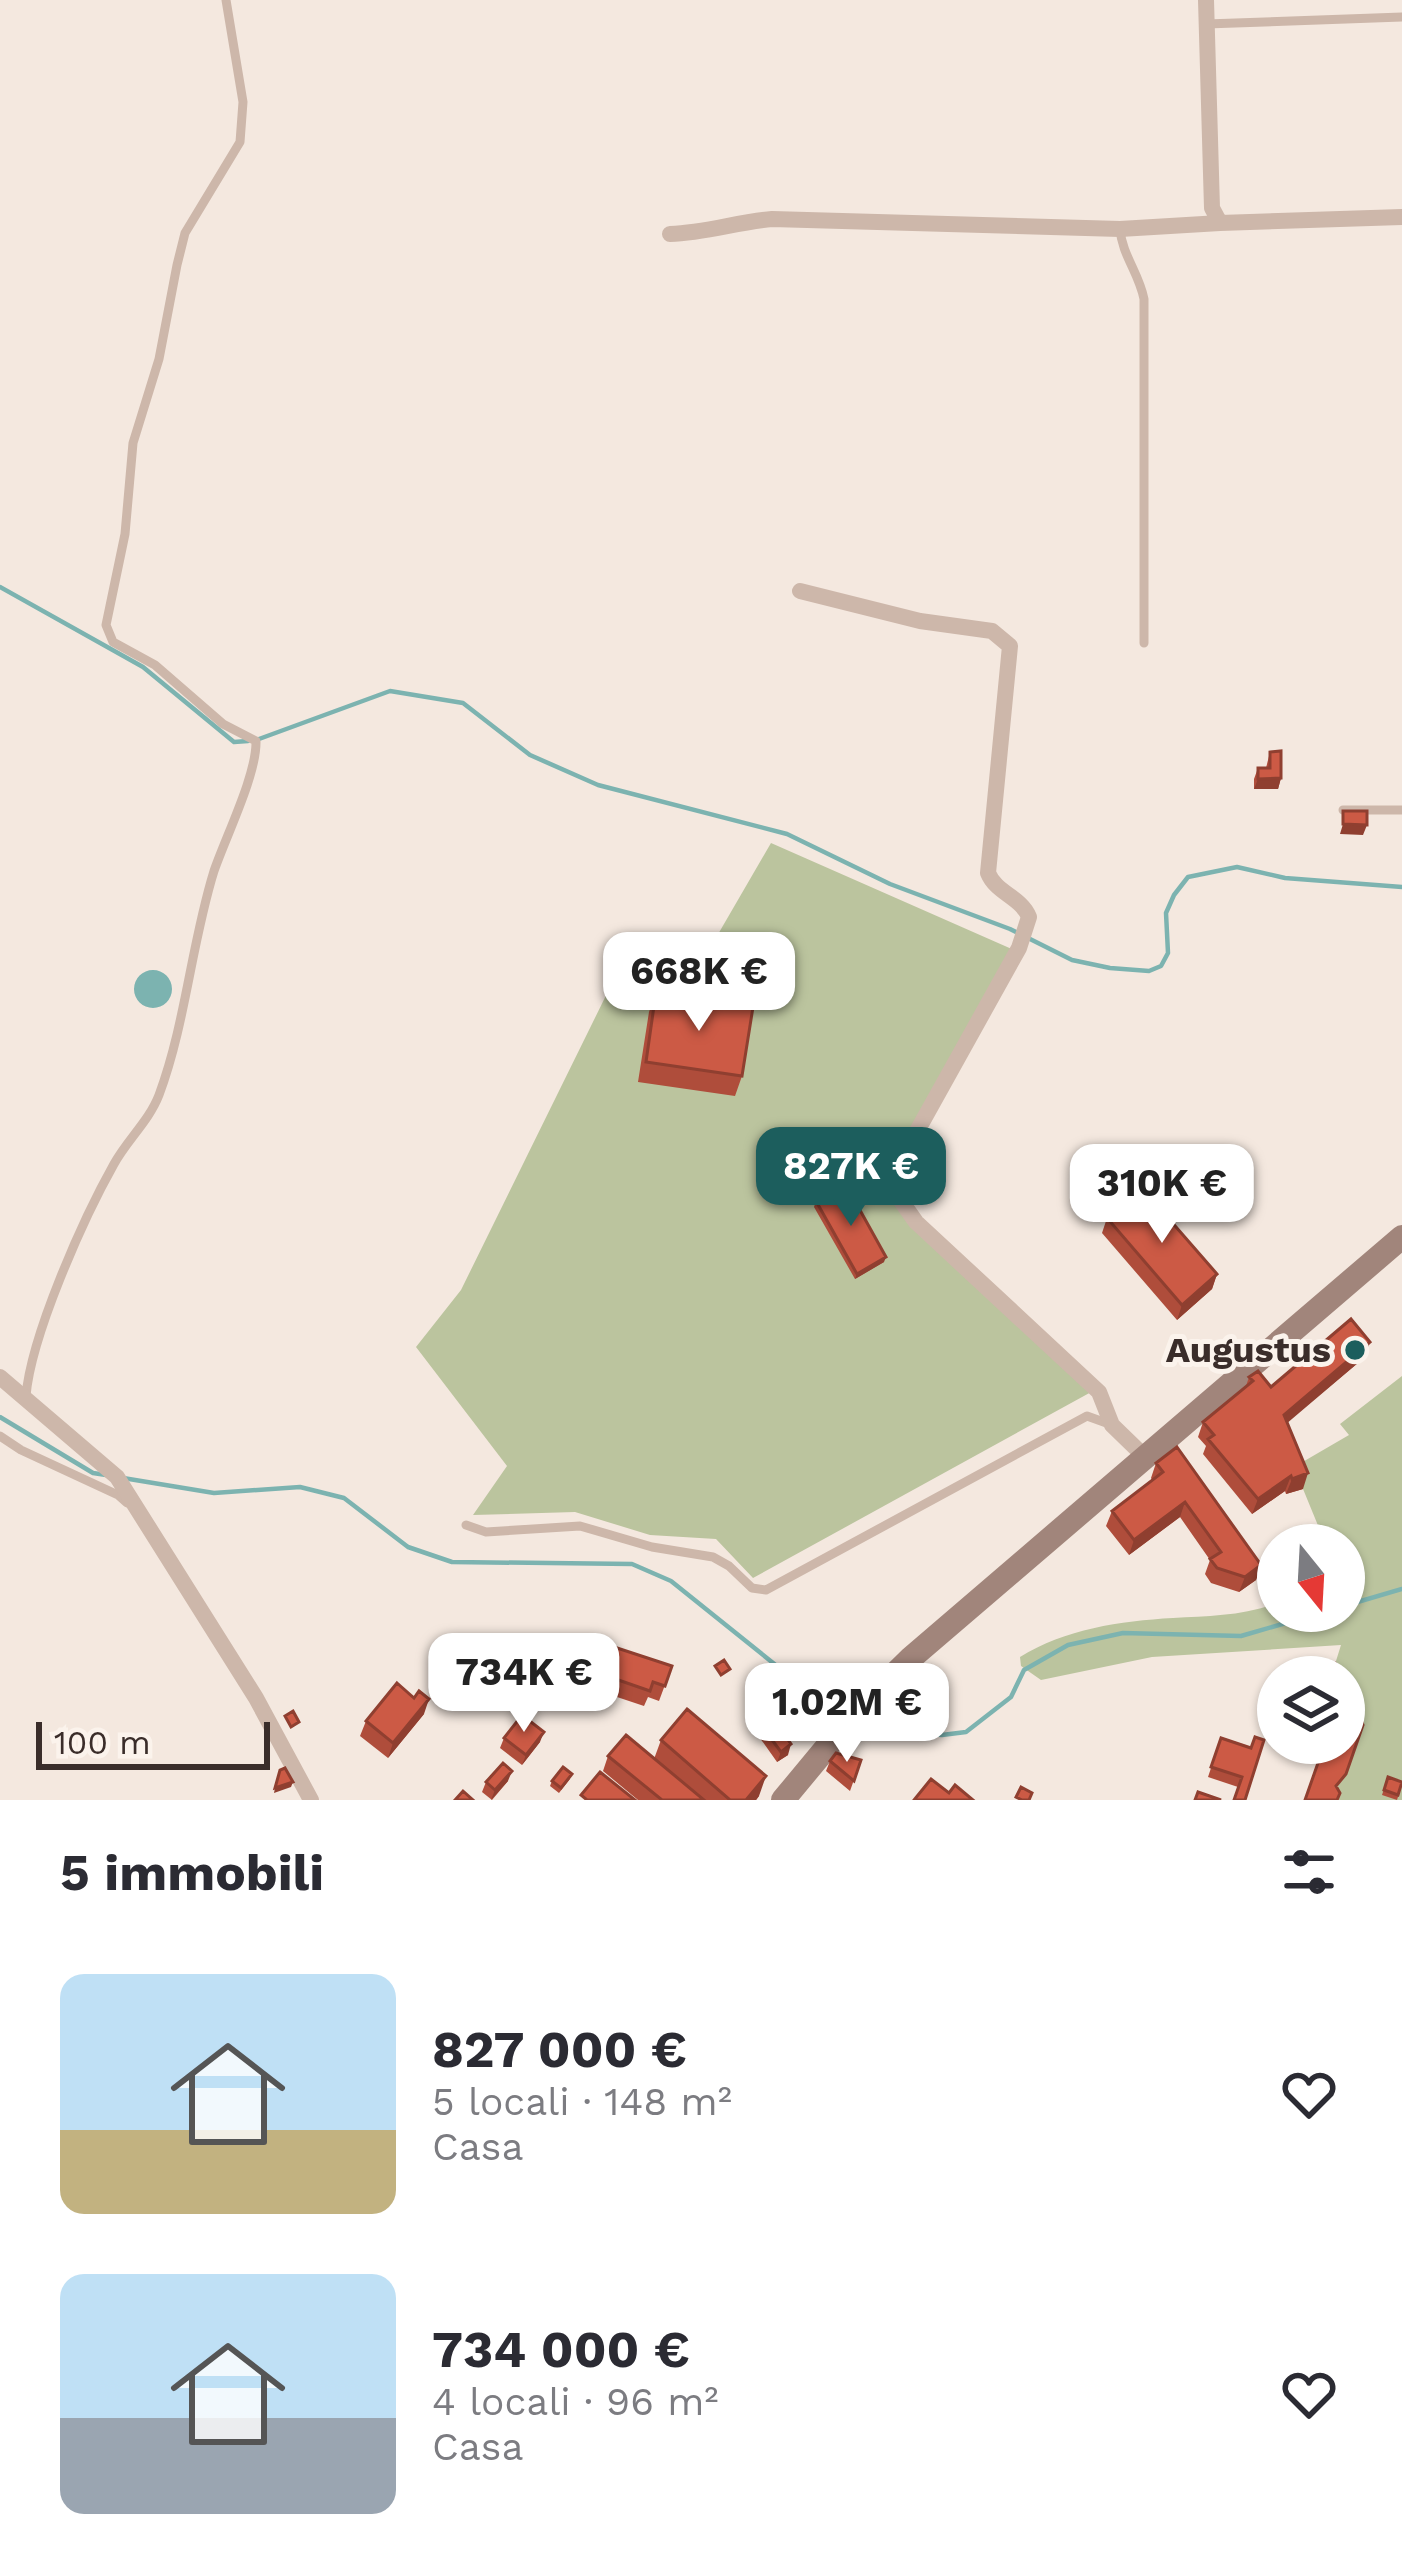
<!DOCTYPE html>
<html lang="it">
<head>
<meta charset="utf-8">
<style>
  :root { --surface:#fff; --page:#f7f7f7; --text:#2b2b33; --muted:#7c7c81; --accent:#1c5e5d }
  body { margin:0; font-family:"Work Sans",sans-serif; background:var(--page); color:var(--text); height:100vh; display:flex; flex-direction:column; font-size:45px; white-space:nowrap }
  * { box-sizing:border-box; margin:0 }
  p { font-size:39px; color:var(--muted) }
  .icon { flex:none; width:66px; height:66px; fill:none; stroke:currentColor; stroke-width:2; stroke-linecap:round; stroke-linejoin:round }
  .map { position:relative; height:1800px; overflow:hidden }
  .drawer { display:flex; flex-direction:column; background:var(--surface); flex:1 }
  .drawer>* { flex:none }
  .needle { width:78px; rotate:162deg }
  .tools { position:absolute; left:1257px; top:1524px; display:grid; gap:24px }
  .tools a { display:grid; place-items:center; width:108px; height:108px; border-radius:50%; background:var(--surface); box-shadow:0 3px 9px #0004; font-size:60px }
  .scale { position:absolute; left:36px; bottom:30px; width:234px; box-sizing:border-box; padding-left:12px; border:6px solid #3a2d2a; border-top:0; font-size:33px; line-height:42px; white-space:nowrap; color:#3a2d2a; -webkit-text-stroke:9px #fbf3ec; paint-order:stroke }
  .price { position:absolute; translate:-50% -102px; padding:0 27px; border-radius:24px; background:#fff; color:#222; font-size:39px; line-height:78px; filter:drop-shadow(0 3px 6px #0008) }
  .price::after { content:''; position:absolute; left:50%; top:72px; width:36px; height:27px; margin-left:-18px; background:inherit; clip-path:polygon(0 0,100% 0,50% 100%) }
  .price.current { background:var(--accent); color:#fff }
  ul { padding:0; list-style:none }
  li { display:flex; align-items:center; gap:36px; height:300px; padding:0 60px }
  li span { display:grid; place-items:center; flex:none; width:336px; height:240px; border-radius:24px; color:#555 }
  li>.icon { margin-inline-start:auto }
  span .icon { width:144px; height:144px; fill:#fffc; stroke-width:1 }
  li b { font-size:51px }
  h2 { display:flex; justify-content:space-between; align-items:center; height:144px; padding:0 60px; font-size:51px }
  .map>svg:first-child { display:block }
  .green { fill:#bbc49e }
  .water { fill:#7cb3b0 }
  .lines { fill:none; stroke-linecap:round; stroke-linejoin:round }
  .stream { stroke:#7cb3b0; stroke-width:4.5 }
  .service { stroke:#cdb7aa; stroke-width:9 }
  .minor { stroke:#cdb7aa; stroke-width:16 }
  .secondary { stroke:#a1857b; stroke-width:24 }
  .wall { fill:#af4d3b }
  .shaded-wall { fill:#8f3f30 }
  .building { fill:#cc5a45; stroke:#8f3f30; stroke-width:3 }
  .poi-dot { fill:#1c5e5d; stroke:#fbf3ec; stroke-width:4.5 }
  .labels { text-anchor:middle; dominant-baseline:central; stroke-width:10; stroke-linejoin:round; paint-order:stroke }
  .poi-label { font-size:36px; font-weight:bold; fill:#3a2d2a; stroke:#fbf3ec; text-anchor:end }
</style>
</head>
<body>
<div class="map">
<svg width="1402" height="1800" viewBox="0 0 1402 1800">
  <rect width="100%" height="100%" fill="#f4e8df"/>
  <path class="green" d="M771 843 1014 950 882 1181 916 1226 1093 1391 753 1578 716 1539 650 1535 575 1512 473 1515 507 1466 416 1347 461 1290 621 965 688 986Z
    M1402 1376V1800H1305L1325 1743H1344V1677H1331L1341 1645 1152 1657 1041 1680 1021 1666 1020 1657C1065 1629 1120 1621 1173 1618 1207 1616 1242 1616 1275 1604L1278 1611H1344V1545H1326L1294 1467 1349 1435 1340 1424Z"/>
  <path class="water" d="M134 989a19 19 0 1 1 38 0a19 19 0 1 1-38 0Z"/>
  <g class="lines">
    <path class="stream" d="M0 587 143 667 234 742 248 741
      M259 739 390 691 463 703 530 755 598 785 787 834 890 884 1010 929 1072 960 1110 968 1149 971 1161 966 1168 953 1166 913 1174 895 1188 877 1237 867 1285 878 1402 887
      M0 1417 93 1473 106 1475
      M123 1478 214 1493 300 1487 344 1498 408 1547 452 1562 632 1564 671 1581 828 1707 844 1715
      M1344 1606 1402 1589
      M859 1723 871 1729 942 1735 966 1732 1011 1697 1024 1670 1068 1645 1123 1633 1241 1636 1327 1611"/>
    <path class="service" d="M1206 24 1402 17
      M1120 229C1122 255 1139 273 1144 299V643
      M1343 810H1402
      M26 1396C31 1336 83 1219 114 1164 127 1140 149 1121 159 1095 186 1022 191 945 214 871 226 836 257 774 256 741L223 724 155 665 113 642 106 625 125 534 133 443 159 359 177 265 185 233 240 142 243 102 226 0
      M0 1436 21 1450 118 1495 127 1503
      M466 1525 486 1532 580 1526 652 1547 713 1557 729 1566 752 1588 766 1590 1087 1416 1112 1425"/>
    <path class="minor" d="M1206 0 1212 208 1220 223 1402 217
      M670 234C706 233 737 222 772 219L1120 229 1220 223
      M800 591 920 621 992 631 1010 646 988 873C996 893 1021 897 1029 917L1019 948 891 1178 894 1191 916 1222 1099 1392 1112 1425 1145 1457
      M0 1377 117 1477 256 1698 311 1800"/>
    <path class="secondary" d="M783 1800 856 1712 911 1658 1402 1237"/>
  </g>
  <path class="wall" d="M1270 752 1281 778 1278 789H1254V779L1258 768H1266Z
    M656 992 742 1076 735 1096 638 1082 649 1012Z
    M816 1201 884 1262 855 1279 814 1207Z
    M1107 1218 1217 1274 1212 1289 1177 1320 1102 1233Z
    M1365 1357 1287 1422 1303 1489 1286 1494 1285 1491 1252 1514 1203 1454 1206 1446 1198 1437 1203 1422 1246 1386 1249 1377 1271 1387Z
    M1156 1463 1261 1565 1256 1580 1239 1592 1211 1583 1205 1574 1210 1560 1180 1517 1129 1555 1106 1526 1112 1511 1152 1480 1151 1478Z
    M614 1647 672 1666 659 1701 648 1697 644 1706 599 1691Z
    M424 1714 388 1758 360 1736 366 1721Z
    M758 1721 788 1755 777 1762 755 1731Z
    M504 1738 540 1742 522 1765 500 1748Z
    M1221 1738 1251 1748 1238 1787 1208 1777Z
    M661 1740 759 1796 756 1800H638L603 1771 608 1756 654 1759Z
    M861 1760 850 1791 826 1771 830 1761Z
    M1388 1777 1401 1787 1397 1800 1382 1795Z
    M570 1779 559 1793 550 1786 552 1781Z
    M508 1781 492 1800 482 1792 486 1782Z"/>
  <path class="shaded-wall" d="M1281 778 1278 789H1254L1258 779Z
    M1343 824 1367 825 1363 835 1340 834Z
    M886 1257 884 1262 855 1279 857 1274Z
    M1217 1274 1212 1289 1177 1320 1182 1305Z
    M1370 1342 1365 1357 1279 1430 1284 1415Z
    M1308 1473 1303 1489 1286 1494 1292 1479Z
    M1291 1476 1285 1491 1252 1514 1258 1499Z
    M1185 1502 1180 1517 1129 1555 1134 1540Z
    M1261 1565 1256 1580 1239 1592 1245 1577Z
    M429 1699 424 1714 388 1758 393 1743Z
    M544 1732 540 1742 522 1765 526 1755Z
    M791 1744 788 1755 777 1762 781 1752Z
    M512 1771 508 1781 491 1800 495 1790Z
    M766 1776 759 1796 756 1800H746Z
    M293 1782 291 1787 274 1793 275 1788Z"/>
  <path class="building" d="M1281 751V778L1258 779V768H1270V752Z
    M1343 811H1367V825L1343 824Z
    M656 992 753 1007 742 1076 646 1062Z
    M846 1185 886 1257 857 1274 816 1201Z
    M1142 1188 1217 1274 1182 1305 1107 1218Z
    M1351 1319 1370 1342 1284 1415 1308 1473 1292 1479 1291 1476 1258 1499 1208 1439 1214 1435 1203 1422 1253 1381 1249 1377 1258 1371 1271 1387Z
    M1177 1447 1261 1565 1245 1577 1217 1568 1210 1559 1221 1552 1185 1502 1134 1540 1112 1511 1163 1472 1156 1463Z
    M614 1647 672 1666 665 1686 653 1682 650 1691 604 1675Z
    M724 1660 730 1669 721 1675 715 1666Z
    M1336 1664 1350 1678 1344 1695V1677H1331Z
    M397 1683 414 1698 419 1691 429 1699 393 1743 366 1721Z
    M1344 1703 1357 1706 1363 1725 1346 1774 1336 1786 1340 1793 1337 1800H1305L1325 1743H1344Z
    M687 1709 766 1776 746 1800H730L661 1740Z
    M293 1711 299 1722 291 1727 285 1716Z
    M769 1713 791 1744 781 1752 758 1721Z
    M522 1715 544 1732 526 1755 504 1738Z
    M626 1735 704 1800H662L608 1756Z
    M1255 1737 1264 1740 1245 1800H1234L1242 1777 1211 1767 1221 1738 1251 1748Z
    M836 1753 861 1760 854 1781 830 1761Z
    M503 1763 512 1771 495 1790 486 1782Z
    M563 1767 572 1774 561 1788 552 1781Z
    M285 1768 293 1782 275 1788 280 1770Z
    M600 1772 635 1800H587L581 1795Z
    M1388 1777 1402 1782 1398 1795 1384 1790Z
    M931 1779 949 1793 955 1785 973 1800H914Z
    M1021 1787 1032 1793 1029 1800H1022L1016 1797Z
    M463 1791 473 1800H455Z
    M1198 1792 1221 1800H1195Z"/>
  <circle class="poi-dot" cx="1355" cy="1350" r="12"/>
  <g class="labels">
    <g class="poi-label">
      <text x="1331" y="1350">Augustus</text>
    </g>
  </g>
</svg>
<div class="tools">
<a><svg class="needle" viewBox="-14 -14 28 28"><path d="M0-13l5 13h-10z" fill="#e53935"/><path d="M0 13l5-13h-10z" fill="#7c7c81"/></svg></a>
<a><svg class="icon" aria-label="layers" viewBox="0 0 24 24"><path d="M12 4l9 5-9 5-9-5zM3 14l9 5 9-5"/></svg></a>
</div>
<div class="scale">100 m</div>
<b class="price" style="left:699px;top:1034px">668K €</b>
<b class="price current" style="left:851px;top:1229px">827K €</b>
<b class="price" style="left:1162px;top:1246px">310K €</b>
<b class="price" style="left:524px;top:1735px">734K €</b>
<b class="price" style="left:847px;top:1765px">1.02M €</b>
</div>
<section class="drawer">
<h2>5 immobili<svg class="icon" aria-label="filters" viewBox="0 0 24 24"><path d="M4 7h16M4 17h16"/><circle cx="9" cy="7" r="2"/><circle cx="15" cy="17" r="2"/></svg></h2>
<ul>
<li><span style="background:linear-gradient(#bfe0f5 65%,#c2b280 0)"><svg class="icon" aria-label="home" viewBox="0 0 24 24"><path d="M3 11l9-7 9 7M6 9v11h12V9"/></svg></span><div><b>827 000 €</b><p>5 locali · 148 m²</p><p>Casa</p></div><svg class="icon" aria-label="heart" viewBox="0 0 24 24"><path d="M12 20l-8-8c-3-5 5-10 8-4 3-6 11-1 8 4z"/></svg></li>
<li><span style="background:linear-gradient(#bfe0f5 60%,#9aa5b1 0)"><svg class="icon" aria-label="home" viewBox="0 0 24 24"><path d="M3 11l9-7 9 7M6 9v11h12V9"/></svg></span><div><b>734 000 €</b><p>4 locali · 96 m²</p><p>Casa</p></div><svg class="icon" aria-label="heart" viewBox="0 0 24 24"><path d="M12 20l-8-8c-3-5 5-10 8-4 3-6 11-1 8 4z"/></svg></li>
</ul>
</section>
</body>
</html>
